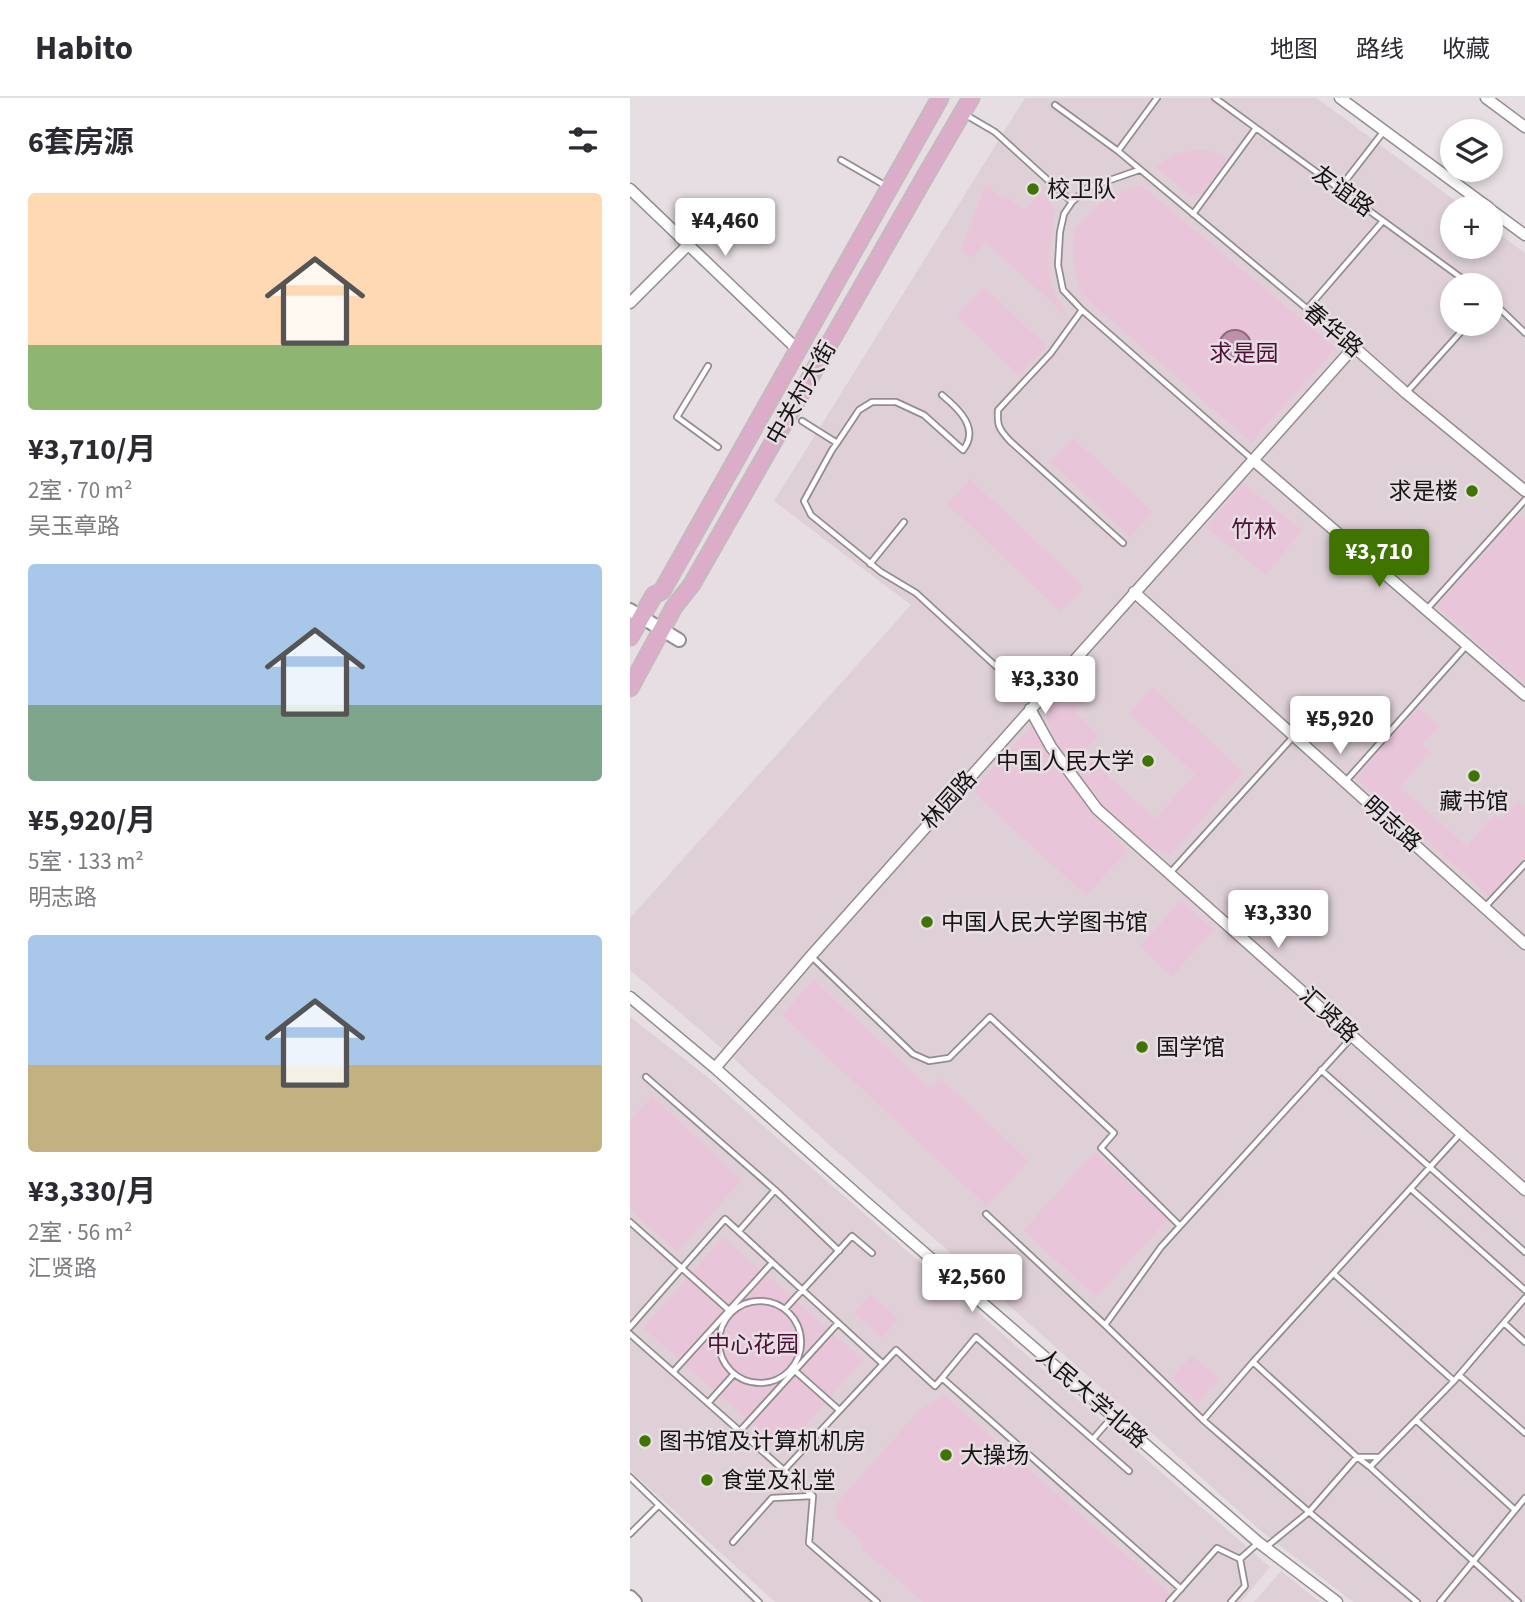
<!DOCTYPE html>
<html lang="zh">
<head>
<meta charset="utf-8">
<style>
  :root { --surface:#fff; --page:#f2f2f3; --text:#2b2b33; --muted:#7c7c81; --line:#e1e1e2; --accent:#407400 }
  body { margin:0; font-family:"Source Sans 3","Noto Sans SC",sans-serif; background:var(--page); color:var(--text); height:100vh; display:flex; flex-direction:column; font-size:26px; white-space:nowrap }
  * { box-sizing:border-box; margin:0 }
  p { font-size:23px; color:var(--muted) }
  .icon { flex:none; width:38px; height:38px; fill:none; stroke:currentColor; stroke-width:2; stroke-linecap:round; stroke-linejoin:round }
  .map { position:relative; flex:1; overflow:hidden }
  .sheet { display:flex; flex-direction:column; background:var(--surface); width:630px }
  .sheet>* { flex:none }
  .buttons { position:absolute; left:810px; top:21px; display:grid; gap:14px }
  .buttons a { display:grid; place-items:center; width:63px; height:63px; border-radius:50%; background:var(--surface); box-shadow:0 4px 10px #0003; font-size:35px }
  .price { position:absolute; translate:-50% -60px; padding:0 16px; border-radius:7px; background:#fff; color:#222; font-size:23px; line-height:46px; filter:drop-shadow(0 2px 4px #0008) }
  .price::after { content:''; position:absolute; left:50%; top:42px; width:21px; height:16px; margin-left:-10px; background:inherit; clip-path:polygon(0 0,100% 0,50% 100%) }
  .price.selected { background:var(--accent); color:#fff }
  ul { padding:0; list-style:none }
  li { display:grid; align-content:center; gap:14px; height:371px; padding:0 28px }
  li span { display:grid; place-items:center; height:217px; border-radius:7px; color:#555 }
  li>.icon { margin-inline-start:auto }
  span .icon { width:126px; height:126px; fill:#fffc; stroke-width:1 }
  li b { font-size:30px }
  h2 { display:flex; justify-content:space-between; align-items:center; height:84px; padding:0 28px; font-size:30px }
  header { display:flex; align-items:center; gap:42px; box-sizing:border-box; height:98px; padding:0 35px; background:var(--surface); border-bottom:2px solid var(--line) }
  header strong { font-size:33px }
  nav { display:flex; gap:38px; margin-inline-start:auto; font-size:24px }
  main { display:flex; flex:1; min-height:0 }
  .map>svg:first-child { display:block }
  .built { fill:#dfd0d8; fill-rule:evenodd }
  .green { fill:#e9c5d9 }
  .water { fill:#bf8fab; stroke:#8d6a7e; stroke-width:2 }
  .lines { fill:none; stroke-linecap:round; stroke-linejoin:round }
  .service-casing { stroke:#948c90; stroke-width:8 }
  .minor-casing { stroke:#948c90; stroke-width:13 }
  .tertiary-casing { stroke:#948c90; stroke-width:16 }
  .primary-casing { stroke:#bebdbd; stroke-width:19 }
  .service { stroke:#fff; stroke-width:4.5 }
  .minor { stroke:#fff; stroke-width:10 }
  .tertiary { stroke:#fff; stroke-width:12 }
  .primary { stroke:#dcadc9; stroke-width:16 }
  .poi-dot { fill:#407400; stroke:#e6dee2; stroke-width:2.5 }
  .labels { text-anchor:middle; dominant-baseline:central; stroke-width:5; stroke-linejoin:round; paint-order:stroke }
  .poi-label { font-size:23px; fill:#171415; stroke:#e6dee2; text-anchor:start }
  .street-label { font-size:23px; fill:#171415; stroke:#e6dee2 }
  .park-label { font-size:23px; fill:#4b1038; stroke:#e6dee2 }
</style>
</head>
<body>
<header>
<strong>Habito</strong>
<nav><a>地图</a><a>路线</a><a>收藏</a></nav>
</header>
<main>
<section class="sheet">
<h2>6套房源<svg class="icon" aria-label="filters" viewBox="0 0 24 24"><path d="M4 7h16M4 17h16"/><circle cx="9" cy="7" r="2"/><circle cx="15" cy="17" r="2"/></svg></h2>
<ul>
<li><span style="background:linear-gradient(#ffd9b3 70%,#8fb573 0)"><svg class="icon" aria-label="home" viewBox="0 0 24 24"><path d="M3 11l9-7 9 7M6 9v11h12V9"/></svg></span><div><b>¥3,710/月</b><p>2室 · 70 m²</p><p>吴玉章路</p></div></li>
<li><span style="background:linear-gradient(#a9c7e8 65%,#7fa58c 0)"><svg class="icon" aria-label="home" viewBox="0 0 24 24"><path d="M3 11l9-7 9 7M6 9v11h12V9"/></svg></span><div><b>¥5,920/月</b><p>5室 · 133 m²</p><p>明志路</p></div></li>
<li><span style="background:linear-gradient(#a9c7e8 60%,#c2b280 0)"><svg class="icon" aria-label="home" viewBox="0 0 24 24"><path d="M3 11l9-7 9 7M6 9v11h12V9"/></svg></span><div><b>¥3,330/月</b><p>2室 · 56 m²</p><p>汇贤路</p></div></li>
</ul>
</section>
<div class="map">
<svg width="895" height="1504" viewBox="0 0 895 1504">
  <rect width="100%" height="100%" fill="#e6dee2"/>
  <path class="built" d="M395 0H687L835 110H822V149H861V130L895 155V1504H723L631 1433 97 955 0 872V820L281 507 144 403ZM822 187H861V226H822Z
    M0 919 75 977 640 1469 611 1504H145L8 1380 0 1372Z
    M651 1473 690 1504H624Z"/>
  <path class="green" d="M566 52 578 53 598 60 572 95 563 98 558 96 526 69C539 58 550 54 566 52Z
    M356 85 373 101 377 98 394 113 410 95 423 107 425 116 419 158V178L426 199 439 221 356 144 341 160 331 151Z
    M512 88 706 250 621 344 451 196C447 177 438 151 446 131 448 127 453 122 456 119 474 99 487 94 512 88Z
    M354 189 417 248 389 277 327 218Z
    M443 340 523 414 500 439 420 364Z
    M340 381 454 489 431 514 317 406Z
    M612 385 672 432 636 477 576 430Z
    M889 416 895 421V586L807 508Z
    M441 578 459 595 443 613 469 637 453 655 525 721 565 676 499 615 523 589 613 674 541 757 517 748 469 705 431 657 416 619 419 599Z
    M788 610 809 628 792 647 800 654 770 689 837 748 865 716 871 721 887 703 895 709V759L860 799 726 680Z
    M402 627 466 719 497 753 456 798 342 693Z
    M551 803 584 831 542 879 510 848Z
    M184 882 301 991 311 981 399 1063 357 1108 152 917Z
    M22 998 112 1082 47 1154 0 1112V1023Z
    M465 1054 538 1121 466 1199 393 1132Z
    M93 1139 233 1262 153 1352 13 1230Z
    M240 1196 269 1221 252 1240 224 1215Z
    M562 1257 589 1281 568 1304 541 1280Z
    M315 1298 542 1497 535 1504H293L231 1449 234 1445 206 1420 207 1405 292 1309Z"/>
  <path class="water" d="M589 248a16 16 0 1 1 32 0a16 16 0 1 1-32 0Z"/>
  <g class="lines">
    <g class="service-casing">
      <path id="service" d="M585 0 841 187
        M425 7 488 53 723 249
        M336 17 365 34 442 104
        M488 53 527 0
        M211 62 256 88
        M509 72 457 90 442 104 434 116 430 134 428 167 433 192 452 212 622 361
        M709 91 754 33
        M563 116 626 30
        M861 202 895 235
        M677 211 753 123
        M452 212 421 255 368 312C367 328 369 331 380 343L493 445
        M78 268 47 319 88 349
        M776 295 838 226
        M172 323 207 345 202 352 174 403 181 417 251 474 286 495 405 604
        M207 345 229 312 242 304H266L294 317 333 352C350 331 329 311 312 297
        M240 466 274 424
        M797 511 895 402
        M715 684 837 547
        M540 775 663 639
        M855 809 895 766
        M181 858 283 956 299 963 319 960 360 919 484 1035 471 1050 549 1127
        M691 972 895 1154
        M16 979 145 1092
        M781 1091 895 1192
        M356 1116 475 1227 573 1322 679 1414 787 1504
        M0 1124 101 1214
        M109 1133 145 1092 209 1153
        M704 1176 824 1283
        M89 1244a41 41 0 1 1 82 0a41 41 0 1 1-82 0Z
        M155 1211 222 1138 242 1155
        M874 1225 895 1244
        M475 1227 531 1149 722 939
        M0 1229 95 1121 253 1266 154 1372
        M0 1236 183 1398 179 1445 247 1504
        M623 1264 727 1359H749
        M253 1266 266 1252 305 1288 312 1280 551 1491
        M163 1271 209 1312
        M43 1274 142 1165
        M829 1277 895 1335
        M312 1280 346 1239 499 1373
        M78 1305 104 1276
        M573 1322 623 1264 830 1036
        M786 1322 885 1412
        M110 1333 208 1225
        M463 1341 483 1318
        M740 1369 888 1504
        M0 1379 129 1504
        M0 1436 29 1407
        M103 1444 142 1400 182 1398
        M636 1449 679 1414 727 1359 740 1369 824 1283 895 1200
        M539 1504 587 1450 610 1461 628 1445
        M601 1504 615 1488 610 1461
        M810 1504 895 1400"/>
    </g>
    <g class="minor-casing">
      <path id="minor" d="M710 0 859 110
        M856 0 895 29
        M0 91 168 252
        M861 112 895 137
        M0 205 58 147
        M623 362 895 597
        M504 494 895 846
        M400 611 421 649 467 711 895 1092
        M0 899 85 970 237 1105 628 1444 707 1504
        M85 970 181 858 724 249 776 295 895 393"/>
    </g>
    <g class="tertiary-casing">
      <path id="tertiary" d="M0 512 49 542
        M0 1499 5 1504"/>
    </g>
    <g class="primary-casing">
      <path id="primary" d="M0 539 24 497 32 493 310 0
        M0 590 44 509 62 486 297 75 341 0"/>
    </g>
    <use href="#service" class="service"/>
    <use href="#minor" class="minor"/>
    <use href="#tertiary" class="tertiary"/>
    <use href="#primary" class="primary"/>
  </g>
  <g class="poi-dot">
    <circle cx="403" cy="91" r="7"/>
    <circle cx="842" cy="393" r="7"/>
    <circle cx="518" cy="663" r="7"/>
    <circle cx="844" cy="678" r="7"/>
    <circle cx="297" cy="824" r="7"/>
    <circle cx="512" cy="949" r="7"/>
    <circle cx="15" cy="1343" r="7"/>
    <circle cx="316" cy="1357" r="7"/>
    <circle cx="77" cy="1382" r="7"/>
  </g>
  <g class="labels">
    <g class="poi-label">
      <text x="417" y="91">校卫队</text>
      <text x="828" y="393" text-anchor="end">求是楼</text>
      <text x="504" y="663" text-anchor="end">中国人民大学</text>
      <text x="844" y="703" text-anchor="middle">藏书馆</text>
      <text x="311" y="824">中国人民大学图书馆</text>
      <text x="526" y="949">国学馆</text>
      <text x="29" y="1343">图书馆及计算机机房</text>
      <text x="330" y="1357">大操场</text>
      <text x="91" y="1382">食堂及礼堂</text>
    </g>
    <g class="street-label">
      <text transform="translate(713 93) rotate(36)">友谊路</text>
      <text transform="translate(703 232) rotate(40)">春华路</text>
      <text transform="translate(171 295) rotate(-60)">中关村大街</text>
      <text transform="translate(319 702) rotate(-48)">林园路</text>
      <text transform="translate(762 726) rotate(42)">明志路</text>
      <text transform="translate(699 917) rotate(42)">汇贤路</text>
      <text transform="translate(462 1300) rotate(41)">人民大学北路</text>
    </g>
    <g class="park-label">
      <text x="614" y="255">求是园</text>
      <text x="624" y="431">竹林</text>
      <text x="123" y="1246">中心花园</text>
    </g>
  </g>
</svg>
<div class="buttons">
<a><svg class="icon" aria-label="layers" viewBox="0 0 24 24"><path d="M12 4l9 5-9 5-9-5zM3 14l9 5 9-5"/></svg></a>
<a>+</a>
<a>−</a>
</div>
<b class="price" style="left:95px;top:160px">¥4,460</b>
<b class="price selected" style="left:749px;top:491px">¥3,710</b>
<b class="price" style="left:415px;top:618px">¥3,330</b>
<b class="price" style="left:710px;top:658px">¥5,920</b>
<b class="price" style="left:648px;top:852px">¥3,330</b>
<b class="price" style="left:342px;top:1216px">¥2,560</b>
</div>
</main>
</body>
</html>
